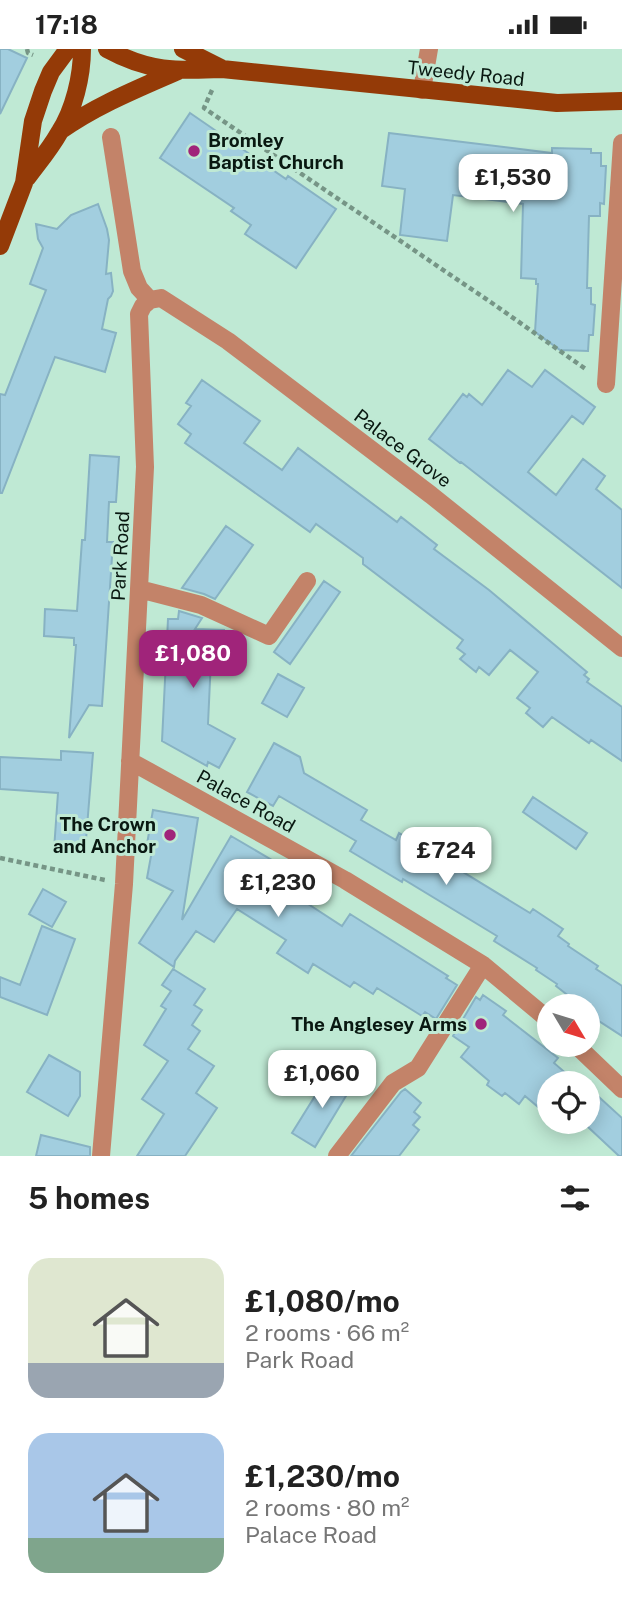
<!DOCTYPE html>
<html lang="en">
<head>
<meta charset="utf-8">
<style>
  :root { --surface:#fff; --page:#f2f2f2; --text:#222; --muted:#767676; --accent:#a0247a }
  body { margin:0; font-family:"Public Sans",sans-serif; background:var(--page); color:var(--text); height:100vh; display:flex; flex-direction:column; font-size:26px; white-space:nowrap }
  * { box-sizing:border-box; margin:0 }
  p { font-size:23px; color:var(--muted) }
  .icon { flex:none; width:38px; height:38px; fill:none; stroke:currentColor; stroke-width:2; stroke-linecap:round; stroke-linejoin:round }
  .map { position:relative; height:1107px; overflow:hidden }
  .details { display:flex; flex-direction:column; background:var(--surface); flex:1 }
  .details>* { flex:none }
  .needle { width:46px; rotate:128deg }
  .buttons { position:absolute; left:537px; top:945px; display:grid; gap:14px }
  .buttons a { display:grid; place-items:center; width:63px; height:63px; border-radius:50%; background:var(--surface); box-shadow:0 4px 18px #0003; font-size:35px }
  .price { position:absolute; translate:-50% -60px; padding:0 16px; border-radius:14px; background:#fff; color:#222; font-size:23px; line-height:46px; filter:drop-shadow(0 2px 4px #0008) }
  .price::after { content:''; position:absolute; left:50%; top:42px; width:21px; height:16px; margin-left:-10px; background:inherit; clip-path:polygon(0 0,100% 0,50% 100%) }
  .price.active { background:var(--accent); color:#fff }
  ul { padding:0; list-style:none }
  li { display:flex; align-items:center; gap:21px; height:175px; padding:0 28px }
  li span { display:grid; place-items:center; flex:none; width:196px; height:140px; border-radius:21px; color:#555 }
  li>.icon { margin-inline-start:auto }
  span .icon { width:84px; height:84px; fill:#fffc; stroke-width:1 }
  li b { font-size:30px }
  h2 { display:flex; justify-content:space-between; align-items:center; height:84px; padding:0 28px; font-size:30px }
  .status { display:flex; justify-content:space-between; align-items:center; height:49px; padding:0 35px; background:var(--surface); direction:ltr }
  .status svg { height:19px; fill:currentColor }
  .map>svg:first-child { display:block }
  .building { fill:#a2cedf; stroke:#87b2c3; stroke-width:2 }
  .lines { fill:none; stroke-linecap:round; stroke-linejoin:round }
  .path { stroke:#769586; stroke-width:4.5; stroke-dasharray:5 3.5; stroke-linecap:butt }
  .minor { stroke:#c38369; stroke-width:18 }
  .major { stroke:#943a07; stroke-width:18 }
  .poi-dot { fill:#a0247a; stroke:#bfe9d4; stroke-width:2.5 }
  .labels { text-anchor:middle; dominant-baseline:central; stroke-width:6; stroke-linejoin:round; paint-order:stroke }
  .street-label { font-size:19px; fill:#091811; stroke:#bfe9d4 }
  .poi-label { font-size:19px; font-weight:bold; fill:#091811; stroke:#bfe9d4; text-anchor:end }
</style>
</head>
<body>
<div class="status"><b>17:18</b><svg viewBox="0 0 49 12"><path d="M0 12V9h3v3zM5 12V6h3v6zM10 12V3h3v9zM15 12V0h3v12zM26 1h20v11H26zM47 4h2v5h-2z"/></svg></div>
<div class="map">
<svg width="622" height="1107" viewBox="0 0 622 1107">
  <rect width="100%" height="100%" fill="#bfe9d4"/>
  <path class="building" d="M0 0H8L27 9 0 65Z
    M190 64 286 130 288 127 336 160 296 219 245 185 251 176 231 162 234 159 160 109Z
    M389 84 552 104V99L591 100V104H601V117H606L604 155 600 154V167H589L587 239H591V255L595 256 593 286H589L588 302 560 301 535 283 538 235H536V230L521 229 523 155 453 146 447 192 400 186 405 140 382 137Z
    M98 155 107 180 109 191 106 225 111 224 113 242 111 247 108 250 102 280 116 284 105 323 55 308 2 444H0V345L5 346 46 241 30 235 43 199 38 190 36 175 57 180 71 166Z
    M508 321 532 338 545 321 595 358 583 375 572 367 528 423 556 446 583 410 605 427 596 440 622 461V539L461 413 460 414 429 390 463 345 467 348 469 345 482 356Z
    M202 331 260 372 244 394 282 421 298 399 397 473 401 468 437 496 434 500 489 541 587 623 584 626 589 630 587 633 622 658V712L591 691 589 694 552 668 543 678 526 664 530 659 517 649 538 623 510 601 489 626 479 618 476 623 460 610 465 605 457 599 463 591 363 515V509L316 475 310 483 185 394 191 385 178 375 191 357 186 354Z
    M90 406 119 408 116 453H109L107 493H113L106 598 102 657 89 656 69 689 76 596H74V589L44 587 45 560 77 562 82 491H85Z
    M226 477 253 496 215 550 204 545 182 539Z
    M324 532 340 543 290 615 274 603Z
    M179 562 202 569 195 580 224 581V587H231L229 611 211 610 208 675 235 690 219 719 208 713 207 717 162 692 168 570H178Z
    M278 625 304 639 287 668 262 654Z
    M274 694 300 708 304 724 367 761 361 771 396 791 399 784 530 864 533 860 563 880 558 887 569 895 568 897 598 917 596 920 622 937V987L588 965V957H580L575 953V952L556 937 557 935 536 921 537 919 494 892 497 887 403 830 402 833 350 802 356 792 279 747 273 757 247 743Z
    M61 702 93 704 85 803 54 801 58 744 0 740V708L61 711Z
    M533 748 587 784 576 800 523 763Z
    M153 761 198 769 182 871 231 787 277 814 273 820 286 829 285 831 306 844 302 851 342 877 350 865 448 927 446 929 457 936 436 970 425 963 422 967 377 939 373 945 354 933 350 938 313 915 308 924 277 904 286 891 237 860 214 893 196 882 175 912 174 918 139 894 173 842 147 829 153 796 147 795Z
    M43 840 66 853 52 878 29 865Z
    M42 877 75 890 47 966 0 948V928L20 936Z
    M173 920 205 940 194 956 202 961 192 976 200 982 188 1000 214 1017 196 1044 217 1059 185 1107H137L164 1065 142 1050 168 1012 144 996 166 960 161 957 171 942 162 936Z
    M483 946 506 962 503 966 558 1009 554 1014 577 1034H550V1068L525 1047 519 1055 505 1044 502 1047 487 1036 489 1032 461 1008 469 998 453 987 476 948 480 951Z
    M49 1006 80 1023V1047L68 1067 27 1043Z
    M330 1023 352 1037 315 1098 292 1084Z
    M588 1038 622 1069V1107H619L588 1078Z
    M405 1040 421 1054 414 1063 420 1068 413 1076 419 1081 399 1107H351L401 1043Z
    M41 1086 90 1098V1107H36Z"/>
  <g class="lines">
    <path class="path" d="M27 0 28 4 33 6
      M212 41 204 59 492 254 587 321
      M0 809 105 831"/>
    <path class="minor" d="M422 41 429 0
      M111 88 132 222 139 239 150 251
      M150 251 161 249 228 292 431 446 622 599
      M606 335 622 94
      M139 540 201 556 269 587 307 532
      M130 712 345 831 483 916 550 972
      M576 996 622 1040
      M101 1107 124 835 139 540 145 418 139 265 143 257 150 251
      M337 1107 393 1034 418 1019 483 916"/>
    <path class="major" d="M107 0C149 23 176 22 222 20L557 54 622 52
      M183 0 221 19
      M60 82C97 56 137 40 178 22
      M27 129C38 114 50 100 59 84 74 61 82 27 82 0
      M0 197 24 134 33 72 43 42 51 23 68 0"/>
  </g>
  <g class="poi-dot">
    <circle cx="194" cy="102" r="7"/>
    <circle cx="170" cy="786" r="7"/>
    <circle cx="481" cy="975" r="7"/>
  </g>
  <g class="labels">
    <g class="street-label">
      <text transform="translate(466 24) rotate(6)">Tweedy Road</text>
      <text transform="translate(403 399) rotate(37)">Palace Grove</text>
      <text transform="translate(120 507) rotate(-87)">Park Road</text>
      <text transform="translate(246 752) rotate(29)">Palace Road</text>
    </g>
    <g class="poi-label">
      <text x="208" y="91" text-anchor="start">Bromley<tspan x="208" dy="22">Baptist Church</tspan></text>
      <text x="156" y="775">The Crown<tspan x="156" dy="22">and Anchor</tspan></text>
      <text x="467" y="975">The Anglesey Arms</text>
    </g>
  </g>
</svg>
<div class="buttons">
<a><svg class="needle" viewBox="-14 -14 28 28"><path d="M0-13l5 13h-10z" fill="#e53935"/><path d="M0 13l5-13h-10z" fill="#767676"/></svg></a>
<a><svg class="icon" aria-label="locate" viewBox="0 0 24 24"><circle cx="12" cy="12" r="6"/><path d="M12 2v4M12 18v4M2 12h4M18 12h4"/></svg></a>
</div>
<b class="price" style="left:513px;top:165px">£1,530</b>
<b class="price active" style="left:193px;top:641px">£1,080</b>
<b class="price" style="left:446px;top:838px">£724</b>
<b class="price" style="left:278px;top:870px">£1,230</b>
<b class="price" style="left:322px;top:1061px">£1,060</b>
</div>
<section class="details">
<h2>5 homes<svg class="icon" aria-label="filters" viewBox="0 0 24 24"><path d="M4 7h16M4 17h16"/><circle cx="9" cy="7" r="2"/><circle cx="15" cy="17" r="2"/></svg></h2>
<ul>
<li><span style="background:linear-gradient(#dfe7d0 75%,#9aa5b1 0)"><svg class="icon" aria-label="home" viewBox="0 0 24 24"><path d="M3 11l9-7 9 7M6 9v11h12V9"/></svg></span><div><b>£1,080/mo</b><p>2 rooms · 66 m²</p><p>Park Road</p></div></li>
<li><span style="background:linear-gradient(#a9c7e8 75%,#7fa58c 0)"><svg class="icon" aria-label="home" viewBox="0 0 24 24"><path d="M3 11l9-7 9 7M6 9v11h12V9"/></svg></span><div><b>£1,230/mo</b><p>2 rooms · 80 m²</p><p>Palace Road</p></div></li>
</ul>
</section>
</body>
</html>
